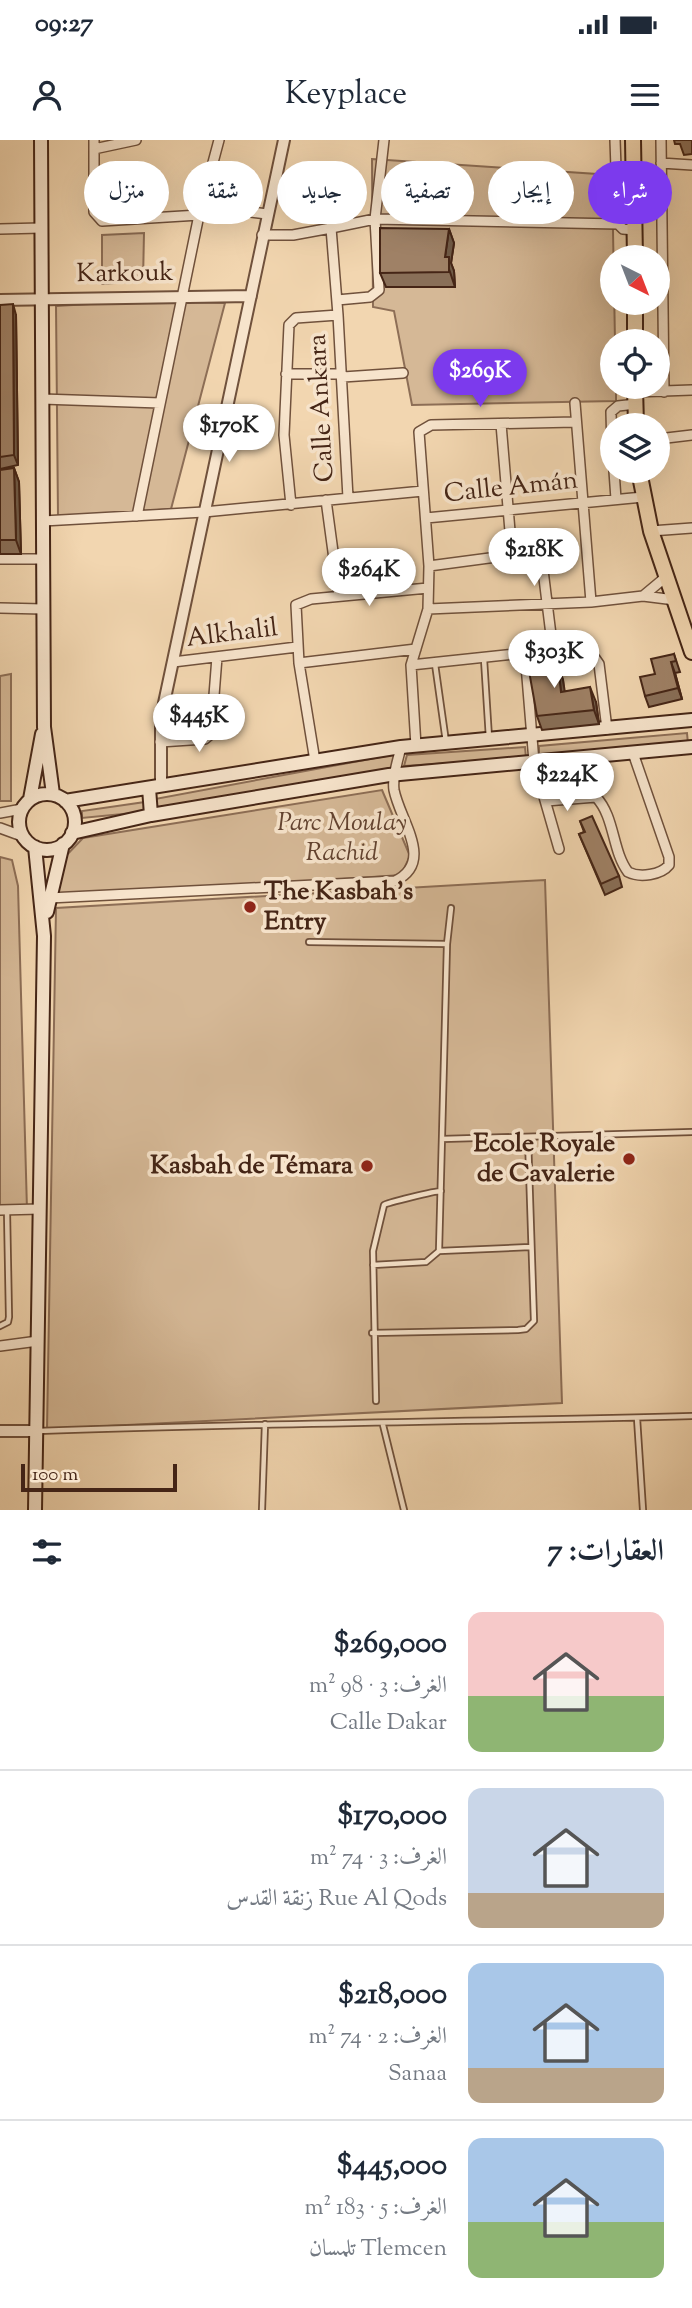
<!DOCTYPE html>
<html lang="ar">
<head>
<meta charset="utf-8">
<style>
  :root { --surface:#fff; --page:#f2f2f3; --text:#1f2937; --muted:#747a83; --line:#e0e1e3; --accent:#7c3aed }
  body { margin:0; font-family:"Sorts Mill Goudy",Amiri,serif; background:var(--page); color:var(--text); direction:rtl; height:100vh; display:flex; flex-direction:column; font-size:26px; white-space:nowrap }
  * { box-sizing:border-box; margin:0 }
  p { font-size:23px; color:var(--muted) }
  .icon { flex:none; width:38px; height:38px; fill:none; stroke:currentColor; stroke-width:2; stroke-linecap:round; stroke-linejoin:round }
  .map { position:relative; height:1370px; overflow:hidden; direction:ltr }
  .sheet { display:flex; flex-direction:column; background:var(--surface); flex:1 }
  .sheet>* { flex:none }
  .hud { position:absolute; left:21px; top:21px; width:651px; height:63px; direction:rtl; display:flex; gap:14px }
  .needle { width:46px; rotate:138deg }
  .fabs { position:absolute; left:600px; top:105px; display:grid; gap:14px }
  .fabs a { display:grid; place-items:center; width:70px; height:70px; border-radius:50%; background:var(--surface); box-shadow:0 7px 28px #0002; font-size:35px }
  .scale { position:absolute; left:21px; bottom:18px; width:156px; box-sizing:border-box; padding-left:7px; border:4px solid #452516; border-top:0; font-size:19px; line-height:24px; white-space:nowrap; color:#452516; -webkit-text-stroke:5px #f7e4cc; paint-order:stroke }
  .price { position:absolute; translate:-50% -60px; padding:0 16px; border-radius:24px; background:#fff; color:#222; font-size:23px; line-height:46px; filter:drop-shadow(0 2px 4px #0008) }
  .price::after { content:''; position:absolute; left:50%; top:42px; width:21px; height:16px; margin-left:-10px; background:inherit; clip-path:polygon(0 0,100% 0,50% 100%) }
  .price.selected { background:var(--accent); color:#fff }
  ul { padding:0; list-style:none }
  li { display:flex; align-items:center; gap:21px; height:175px; padding:0 28px }
  li+li { border-top:2px solid var(--line) }
  li span { display:grid; place-items:center; flex:none; width:196px; height:140px; border-radius:14px; color:#555 }
  li>.icon { margin-inline-start:auto }
  span .icon { width:84px; height:84px; fill:#fffc; stroke-width:1 }
  li b { font-size:30px }
  h2 { display:flex; justify-content:space-between; align-items:center; height:84px; padding:0 28px; font-size:30px }
  .tag { padding:0 24px; border-radius:32px; background:var(--surface); box-shadow:0 7px 28px #0002; font-size:24px; line-height:63px }
  .tag.selected { background:var(--accent); color:#fff }
  .status { display:flex; justify-content:space-between; align-items:center; height:49px; padding:0 35px; background:var(--surface); direction:ltr }
  .status svg { height:19px; fill:currentColor }
  header { display:flex; justify-content:space-between; align-items:center; height:91px; padding:0 28px; background:var(--surface); font-size:32px; font-weight:600 }
  .map>svg:first-child { display:block }
  .green { fill:#d5b896; stroke:#8d6e56; stroke-width:2 }
  .lines { fill:none; stroke-linecap:round; stroke-linejoin:round }
  .service-casing { stroke:#70513c; stroke-width:8 }
  .minor-casing { stroke:#70513c; stroke-width:12 }
  .tertiary-casing { stroke:#70513c; stroke-width:14 }
  .secondary-casing { stroke:#452516; stroke-width:16 }
  .primary-casing { stroke:#452516; stroke-width:18 }
  .service { stroke:#f7e4cc; stroke-width:4.5 }
  .minor { stroke:#f7e4cc; stroke-width:9 }
  .tertiary { stroke:#f7e4cc; stroke-width:10 }
  .secondary { stroke:#f7e4cc; stroke-width:12 }
  .primary { stroke:#f2d6b0; stroke-width:14 }
  .wall { fill:#896f58; stroke:#452516; stroke-width:2 }
  .shaded-wall { fill:#6f5a47; stroke:#452516; stroke-width:2 }
  .building { fill:#9f8166; stroke:#452516; stroke-width:2 }
  .poi-dot { fill:#8f2418; stroke:#f7e4cc; stroke-width:2.5 }
  .labels { text-anchor:middle; dominant-baseline:central; stroke-width:7; stroke-linejoin:round; paint-order:stroke }
  .street-label { font-size:26px; fill:#452516; stroke:#f7e4cc }
  .park-label { font-size:26px; font-style:italic; fill:#624230; stroke:#f7e4cc }
  .poi-label { font-size:26px; font-weight:bold; fill:#452516; stroke:#f7e4cc; text-anchor:end }
</style>
</head>
<body>
<div class="status"><b>09:27</b><svg viewBox="0 0 49 12"><path d="M0 12V9h3v3zM5 12V6h3v6zM10 12V3h3v9zM15 12V0h3v12zM26 1h20v11H26zM47 4h2v5h-2z"/></svg></div>
<header><svg class="icon" aria-label="menu" viewBox="0 0 24 24"><path d="M4 6h16M4 12h16M4 18h16"/></svg>Keyplace<svg class="icon" aria-label="person" viewBox="0 0 24 24"><circle cx="12" cy="8" r="4"/><path d="M4 21q1-7 8-7t8 7"/></svg></header>
<div class="map">
<svg width="692" height="1370" viewBox="0 0 692 1370">
  <rect width="100%" height="100%" fill="#f2d6b0"/>
  <filter id="stains"><feTurbulence type="fractalNoise" baseFrequency=".00286" numOctaves="4"/><feColorMatrix values="0 0 0 0 .2 0 0 0 0 .09 0 0 0 0 .02 0 0 0 .5 -.17"/></filter>
  <radialGradient id="worn" r=".72"><stop offset=".6" stop-color="#630" stop-opacity="0"/><stop offset="1" stop-color="#630" stop-opacity=".3"/></radialGradient>
  <path class="green" d="M372 19 612 35 615 201H612V247H616V261L412 265 394 171 373 167Z
    M144 93 143 141 102 144V95Z
    M141 161 225 163 171 369 58 377 56 166Z
    M11 534V661H0V536Z
    M687 593 688 604 539 618V606Z
    M525 607 526 618 404 626 407 615Z
    M397 614 391 630 155 669V659Z
    M382 650 410 716 401 735 182 750 55 754 60 722 83 698Z
    M145 662 143 672 82 678V671Z
    M0 717 12 720 18 746 27 1070 0 1067Z
    M545 740 562 1263 47 1289 56 768Z"/>
  <g class="lines">
    <g class="service-casing">
      <path id="service" d="M484 519 489 598
        M435 524 446 602
        M309 802 447 804
        M442 999 692 992
        M439 1111 530 1107
        M373 1125 426 1122 439 1111 447 804 451 768
        M0 1186 8 1182 9 1177 7 1071
        M372 1193 518 1190 526 1189 534 1181 528 998
        M376 1261 373 1111 384 1065C386 1063 435 1051 441 1051
        M637 1278 643 1370
        M383 1285 404 1370
        M38 1291C256 1283 474 1282 692 1276
        M262 1370 265 1284"/>
    </g>
    <g class="minor-casing">
      <path id="minor" d="M94 0V72L102 81 199 75
        M615 0 618 84 623 89 635 90
        M661 0 664 252
        M94 9 136 0
        M661 23 692 25
        M202 66 267 74
        M331 88 375 79 618 84
        M0 89 41 88
        M262 95H293L331 88 338 175 296 178 289 185 284 295 291 365
        M337 160 370 157 379 150 375 79 384 0
        M338 175 348 358
        M286 234H342
        M343 237 403 233
        M635 252 692 250
        M42 259 160 263
        M575 263 591 462
        M501 284 512 415
        M658 299 692 295
        M612 310 611 272 618 266 636 264
        M614 331 616 359
        M326 360 339 456
        M137 376 199 75 219 0
        M426 378 643 357
        M43 381 204 372 423 351
        M651 391 692 388
        M0 419H43
        M429 426 512 415H537L542 422 553 511
        M643 456 667 436
        M0 468 43 469
        M428 469 591 462 643 456 675 460
        M525 513 534 622 559 709
        M173 522 297 507
        M299 523 416 509
        M411 525 525 513 590 511 599 524 607 589
        M160 602 205 599 211 594 217 517
        M416 606 411 525 428 469 429 426 419 292 431 285 575 282
        M315 621 299 523 296 465 311 459 428 448
        M546 661 596 657C615 677 612 711 628 732 640 738 661 735 669 725V717L633 613
        M0 673 22 669
        M0 688 22 696
        M49 758 395 741C435 722 400 681 394 650 392 637 398 620 401 607
        M0 1070 40 1069
        M0 1206 38 1201"/>
    </g>
    <g class="tertiary-casing">
      <path id="tertiary" d="M0 160 251 156
        M161 646V584L164 563 284 0
        M0 1291H37"/>
    </g>
    <g class="secondary-casing">
      <path id="secondary" d="M41 0 44 587 53 654
        M149 648 151 675
        M19 682a28 28 0 1 1 56 0a28 28 0 1 1-56 0Z
        M30 659 42 594
        M65 661 401 607 692 580
        M72 693 151 675 389 635 692 607
        M35 707 44 796 35 1370
        M47 772 63 704"/>
    </g>
    <g class="primary-casing">
      <path id="primary" d="M633 0 635 117
        M635 163V201
        M635 247 636 285
        M639 331 651 391 692 512"/>
    </g>
    <use href="#service" class="service"/>
    <use href="#minor" class="minor"/>
    <use href="#tertiary" class="tertiary"/>
    <use href="#secondary" class="secondary"/>
    <use href="#primary" class="primary"/>
  </g>
  <path class="wall" d="M674 0H692V14L684 15 680 4H675Z
    M449 89 454 103 451 123 454 131 455 147H386L380 133Z
    M0 165 16 175 18 325 0 329Z
    M14 328 19 342 21 414H0V330Z
    M674 514 680 532 675 533 682 559 649 567 645 556 655 534Z
    M558 525 563 540 564 551 596 562 599 584 542 590 537 576 549 527Z
    M580 681 619 736 622 747 605 755 579 694 584 692Z"/>
  <path class="shaded-wall" d="M449 89 454 103 451 123 454 131 455 147 445 117Z
    M13 164 16 175 18 325 14 315Z
    M14 328 19 342 21 414 16 400Z
    M544 511 549 525 551 541 546 527Z
    M671 522 675 533 682 559 678 548Z
    M558 525 563 540 567 566 561 552Z
    M590 547 596 562 599 584 594 570Z"/>
  <path class="building" d="M380 88 449 89 445 117H449V132L380 133Z
    M13 164 14 315 0 317V165Z
    M14 328 16 400H0V330Z
    M544 511 546 527 558 525 561 552 590 547 594 570 537 576 526 514Z
    M674 514 676 521 671 522 678 548 645 556 640 537 655 534 651 519Z
    M592 676 619 736 601 744 579 694 585 692 580 681Z"/>
  <g class="poi-dot">
    <circle cx="250" cy="767" r="7"/>
    <circle cx="629" cy="1019" r="7"/>
    <circle cx="367" cy="1026" r="7"/>
  </g>
  <g class="labels">
    <g class="street-label">
      <text transform="translate(125 134) rotate(-1)">Karkouk</text>
      <text transform="translate(322 268) rotate(-93)">Calle Ankara</text>
      <text transform="translate(511 348) rotate(-6)">Calle Amán</text>
      <text transform="translate(232 494) rotate(-7)">Alkhalil</text>
    </g>
    <g class="park-label">
      <text x="342" y="683">Parc Moulay<tspan x="342" dy="30">Rachid</tspan></text>
    </g>
    <g class="poi-label">
      <text x="264" y="752" text-anchor="start">The Kasbah's<tspan x="264" dy="30">Entry</tspan></text>
      <text x="615" y="1004">Ecole Royale<tspan x="615" dy="30">de Cavalerie</tspan></text>
      <text x="353" y="1026">Kasbah de Témara</text>
    </g>
  </g>
  <rect width="100%" height="100%" filter="url(#stains)"/>
  <rect width="100%" height="100%" fill="url(#worn)"/>
</svg>
<div class="fabs">
<a><svg class="needle" viewBox="-14 -14 28 28"><path d="M0-13l5 13h-10z" fill="#e53935"/><path d="M0 13l5-13h-10z" fill="#747a83"/></svg></a>
<a><svg class="icon" aria-label="locate" viewBox="0 0 24 24"><circle cx="12" cy="12" r="6"/><path d="M12 2v4M12 18v4M2 12h4M18 12h4"/></svg></a>
<a><svg class="icon" aria-label="layers" viewBox="0 0 24 24"><path d="M12 4l9 5-9 5-9-5zM3 14l9 5 9-5"/></svg></a>
</div>
<div class="scale">100 m</div>
<b class="price selected" style="left:480px;top:269px">$269K</b>
<b class="price" style="left:229px;top:324px">$170K</b>
<b class="price" style="left:534px;top:448px">$218K</b>
<b class="price" style="left:369px;top:468px">$264K</b>
<b class="price" style="left:554px;top:550px">$303K</b>
<b class="price" style="left:199px;top:614px">$445K</b>
<b class="price" style="left:567px;top:673px">$224K</b>
<div class="hud">
<a class="tag selected">شراء</a>
<a class="tag">إيجار</a>
<a class="tag">تصفية</a>
<a class="tag">جديد</a>
<a class="tag">شقة</a>
<a class="tag">منزل</a>
</div>
</div>
<section class="sheet">
<h2>العقارات: 7<svg class="icon" aria-label="filters" viewBox="0 0 24 24"><path d="M4 7h16M4 17h16"/><circle cx="9" cy="7" r="2"/><circle cx="15" cy="17" r="2"/></svg></h2>
<ul>
<li><span style="background:linear-gradient(#f6c9c9 60%,#8fb573 0)"><svg class="icon" aria-label="home" viewBox="0 0 24 24"><path d="M3 11l9-7 9 7M6 9v11h12V9"/></svg></span><div><b>$269,000</b><p>الغرف: 3 · 98 m²</p><p>Calle Dakar</p></div></li>
<li><span style="background:linear-gradient(#c9d6e8 75%,#b9a48a 0)"><svg class="icon" aria-label="home" viewBox="0 0 24 24"><path d="M3 11l9-7 9 7M6 9v11h12V9"/></svg></span><div><b>$170,000</b><p>الغرف: 3 · 74 m²</p><p>Rue Al Qods زنقة القدس</p></div></li>
<li><span style="background:linear-gradient(#a9c7e8 75%,#b9a48a 0)"><svg class="icon" aria-label="home" viewBox="0 0 24 24"><path d="M3 11l9-7 9 7M6 9v11h12V9"/></svg></span><div><b>$218,000</b><p>الغرف: 2 · 74 m²</p><p>Sanaa</p></div></li>
<li><span style="background:linear-gradient(#a9c7e8 60%,#8fb573 0)"><svg class="icon" aria-label="home" viewBox="0 0 24 24"><path d="M3 11l9-7 9 7M6 9v11h12V9"/></svg></span><div><b>$445,000</b><p>الغرف: 5 · 183 m²</p><p>Tlemcen تلمسان</p></div></li>
</ul>
</section>
</body>
</html>
